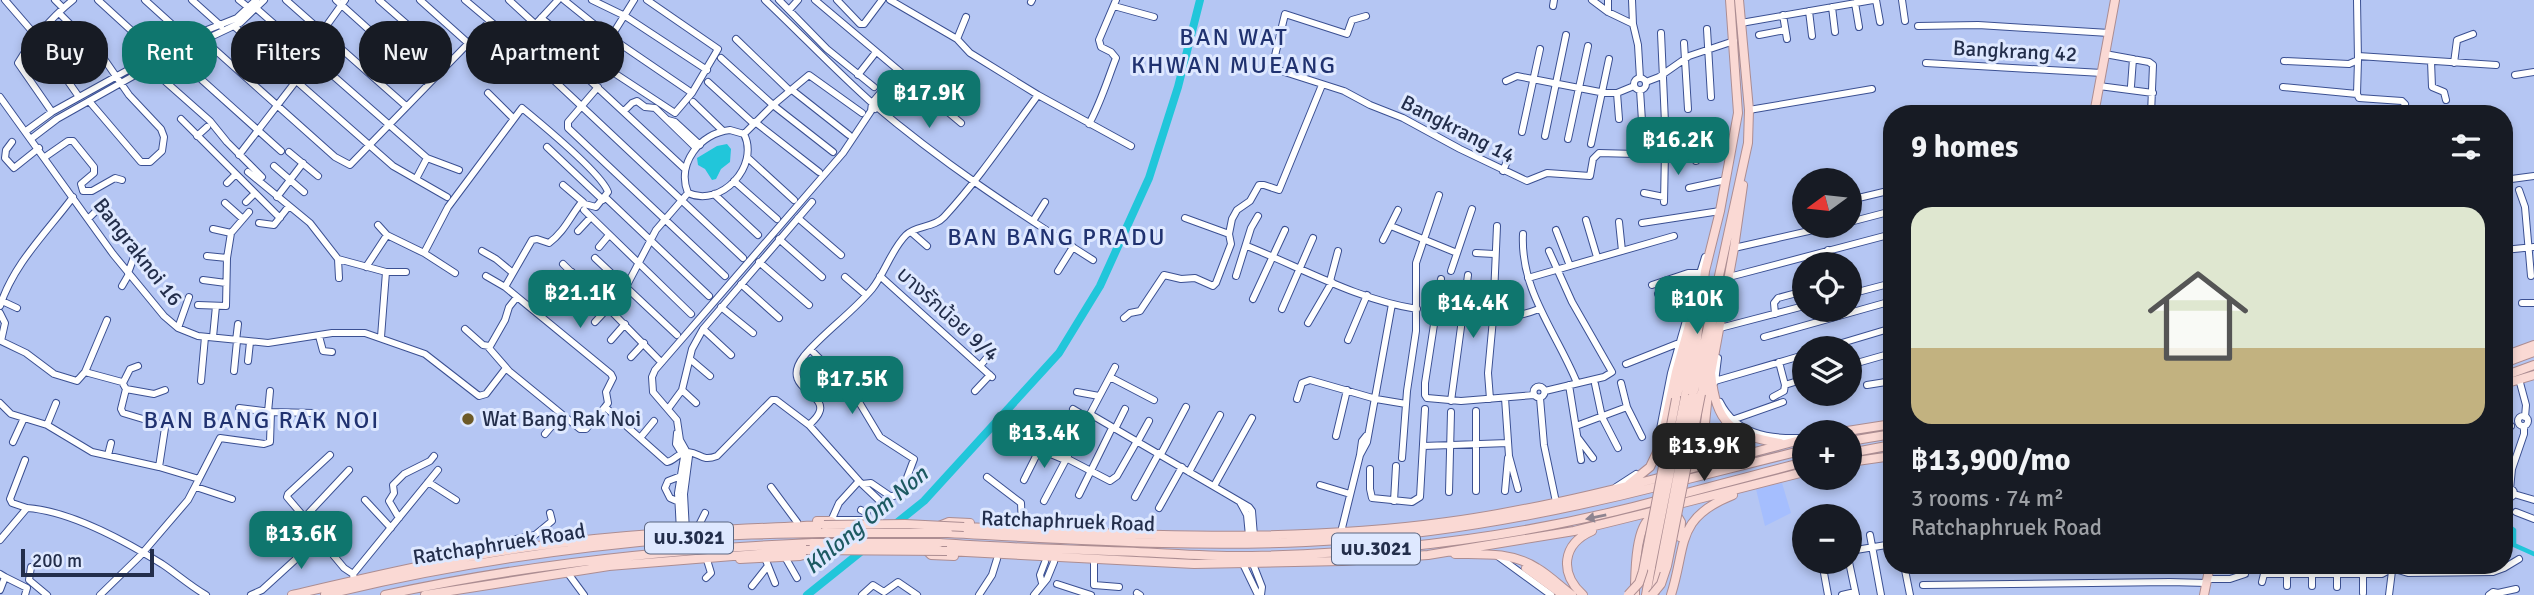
<!DOCTYPE html>
<html lang="en">
<head>
<meta charset="utf-8">
<style>
  :root { --surface:#171b24; --page:#20242c; --text:#f1f3f6; --muted:#9ea1a6; --line:#363941; --accent:#0f766e }
  body { margin:0; font-family:Signika,"Noto Sans Thai",sans-serif; background:var(--page); color:var(--text); height:100vh; display:flex; flex-direction:column; font-size:26px; white-space:nowrap }
  * { box-sizing:border-box; margin:0 }
  p { font-size:23px; color:var(--muted) }
  .icon { flex:none; width:38px; height:38px; fill:none; stroke:currentColor; stroke-width:2; stroke-linecap:round; stroke-linejoin:round }
  .map { position:relative; flex:1; overflow:hidden }
  .sheet { position:absolute; left:1883px; top:105px; width:630px; height:469px; display:flex; flex-direction:column; background:var(--surface); border-radius:28px; box-shadow:0 4px 10px #0003 }
  .sheet>* { flex:none }
  .top-card { position:absolute; left:21px; top:21px; width:665px; height:63px; display:flex; gap:14px }
  .needle { width:46px; rotate:255deg }
  .buttons { position:absolute; left:1792px; top:168px; display:grid; gap:14px }
  .buttons a { display:grid; place-items:center; width:70px; height:70px; border-radius:50%; background:var(--surface); box-shadow:0 4px 10px #0003; font-size:35px }
  .scale { position:absolute; left:21px; bottom:18px; width:133px; box-sizing:border-box; padding-left:7px; border:4px solid #232e4b; border-top:0; font-size:19px; line-height:24px; white-space:nowrap; color:#232e4b; -webkit-text-stroke:5px #dee8ff; paint-order:stroke }
  .price { position:absolute; translate:-50% -60px; padding:0 16px; border-radius:14px; background:var(--accent); color:#fff; font-size:23px; line-height:46px; filter:drop-shadow(0 2px 4px #0008) }
  .price::after { content:''; position:absolute; left:50%; top:42px; width:21px; height:16px; margin-left:-10px; background:inherit; clip-path:polygon(0 0,100% 0,50% 100%) }
  .price.selected { background:#222; color:#fff }
  ul { padding:0; list-style:none }
  li { display:grid; align-content:center; gap:14px; height:371px; padding:0 28px }
  li+li { border-top:2px solid var(--line) }
  li span { display:grid; place-items:center; height:217px; border-radius:21px; color:#555 }
  li>.icon { margin-inline-start:auto }
  span .icon { width:126px; height:126px; fill:#fffc; stroke-width:1 }
  li b { font-size:30px }
  h2 { display:flex; justify-content:space-between; align-items:center; height:84px; padding:0 28px; font-size:30px }
  .chip { padding:0 24px; border-radius:28px; background:var(--surface); box-shadow:0 4px 10px #0003; font-size:24px; line-height:63px }
  .chip.selected { background:var(--accent); color:#fff }
  .map>svg:first-child { display:block }
  .built { fill:#a5befe }
  .water { fill:#21c6da }
  .lines { fill:none; stroke-linecap:round; stroke-linejoin:round }
  .canal { stroke:#21c6da; stroke-width:4.5 }
  .river { stroke:#21c6da; stroke-width:8 }
  .minor-casing { stroke:#3b5092; stroke-width:8 }
  .major-casing { stroke:#ac8d92; stroke-width:10 }
  .minor { stroke:#fff; stroke-width:6 }
  .major { stroke:#fad9d4; stroke-width:8 }
  .major-bridge-casing { stroke:#ac8d92; stroke-width:10; stroke-linecap:butt }
  .major-bridge { stroke:#fad9d4; stroke-width:8 }
  .oneway { fill:#8e8490 }
  .poi-dot { fill:#6d5a28; stroke:#dee8ff; stroke-width:2.5 }
  .labels { text-anchor:middle; dominant-baseline:central; stroke-width:6; stroke-linejoin:round; paint-order:stroke }
  .shield { fill:#dee8ff; stroke:#5b6681; stroke-width:2 }
  .shield-label { font-size:19px; font-weight:bold; fill:#232e4b }
  .street-label { font-size:21px; fill:#232e4b; stroke:#dee8ff }
  .poi-label { font-size:21px; fill:#232e4b; stroke:#dee8ff; text-anchor:start }
  .water-label { font-size:23px; font-style:italic; fill:#1d5a62; stroke:#dee8ff }
  .quarter-label { font-size:24px; letter-spacing:2px; fill:#203270; stroke:#dee8ff }
</style>
</head>
<body>
<div class="map">
<svg width="2534" height="595" viewBox="0 0 2534 595">
  <rect width="100%" height="100%" fill="#b5c6f3"/>
  <path class="built" d="M1782 483 1791 513 1765 526 1756 489Z"/>
  <path class="water" d="M727 144 731 149 730 162 721 169 716 179 712 180 705 169 698 165 697 158 717 146Z"/>
  <g class="lines">
    <path class="canal" d="M2504 523 2514 530V545L2534 554"/>
    <path class="river" d="M807 595 924 501 1059 353 1100 286 1149 178 1178 87 1200 0"/>
    <g class="minor-casing">
      <path id="minor" d="M5 0 37 37 79 97
        M55 0 63 8
        M98 0 157 54
        M145 0 187 38
        M192 0 221 26
        M239 0 249 8
        M286 0 406 106
        M336 0 428 83
        M379 0 449 61
        M420 0 468 43
        M465 0 490 21
        M509 0 535 24
        M564 0 610 37 692 93
        M592 0 625 16 707 70
        M765 0C801 34 835 70 872 103 941 162 1017 212 1093 260
        M779 0 827 49 874 87
        M815 0 961 123
        M837 0 860 24H864L882 0
        M890 0 957 39 970 53 1038 95 1131 146
        M1592 0 1608 12 1633 24 1638 45 1640 78
        M1608 0V12
        M1632 0 1633 24
        M1876 0 1880 22
        M1902 0 1905 21
        M1031 2 1032 0
        M1855 3 1859 27
        M1114 6 1154 17
        M1553 6 1554 0
        M1832 7 1835 32
        M257 9 427 158 459 170
        M789 10 798 0
        M1809 11 1812 36
        M59 13 102 56 129 95 161 129 164 137 162 151 150 162H141L89 101
        M1783 15 1787 39
        M1366 16 1352 20 1347 34 1285 14 1272 68 1344 91 1370 105 1403 118 1460 149 1527 181 1547 173 1590 176 1593 159 1599 153 1636 154 1732 145
        M541 18 596 61 675 113 692 93 718 49 647 0
        M1741 23 1873 0
        M1918 26 1978 25 2109 33
        M235 27 393 166 447 197
        M1707 29 1711 97
        M200 33 204 40 335 157 350 165 490 21 515 42H519L558 0
        M1661 33 1665 123
        M1759 35 1785 30
        M736 39 790 91
        M957 39 966 17
        M1684 43 1688 109
        M173 54 281 151
        M2105 54 2149 62 2153 65 2151 114
        M2358 56 2496 65
        M721 58 773 105 833 152
        M2358 60 2357 94 2359 98 2402 101 2405 104
        M596 61 634 0
        M2284 61 2349 64 2358 60 2357 0
        M2431 61 2432 87 2444 92 2446 100
        M1926 63 2102 73
        M2454 63 2457 40 2473 34
        M149 67 210 121 227 142 262 177
        M858 75 876 52
        M2515 75 2534 72
        M1634 84a6 6 0 1 1 12 0a6 6 0 1 1-12 0Z
        M1506 81 1517 76 1605 93H1617L1634 86
        M708 82 754 124
        M1646 82 1659 77 1689 56 1734 41
        M2099 86 2153 93
        M2131 86 2133 59
        M598 87 568 122V128L725 276
        M2283 87 2357 94
        M792 90 849 135
        M1640 90 1642 121
        M488 93 513 118
        M1617 93 1619 119
        M0 97 113 254 164 316 178 328 198 336 268 343 332 333H365L425 354 479 396 486 394 506 368
        M693 102 723 131
        M875 109 902 75
        M1749 110 1872 89
        M624 111 632 103 637 101 645 107 655 108 696 148
        M52 112 18 63C31 41 53 16 73 0
        M181 119 280 218
        M668 120 675 122 700 145
        M755 122 819 172
        M1695 122 1696 161
        M1089 124C1101 102 1107 81 1116 58L1111 52 1101 47 1099 40 1116 0
        M730 130 744 134C760 166 721 208 688 193 676 164 700 133 730 130Z
        M26 131 52 112 117 76 187 38 237 18 256 0
        M1522 132 1540 49
        M744 134 773 105 809 75 862 113
        M197 136 207 127
        M1545 136 1566 35
        M32 138 57 119 160 61 240 23 264 0
        M1568 139 1588 46
        M12 142 6 150 5 158 14 168 39 148
        M1591 144 1609 59
        M547 147 603 200
        M289 152 318 176
        M239 155 296 81 322 32 345 0
        M45 157 68 141H73L94 167V173L81 184 83 191H92L115 178 122 180
        M748 158 794 200
        M274 166 304 192
        M685 169 541 35H537L525 50 527 55 743 258
        M1503 171 1510 154
        M248 172 310 223 338 259 386 272 381 337
        M416 179 427 158
        M2504 180 2534 176
        M734 181 777 219
        M227 183 235 175
        M563 185 583 202
        M1689 188 1726 180
        M2519 190 2525 207 2531 276
        M1644 193 1664 197
        M714 194 758 235
        M277 197 303 163
        M605 197 709 296
        M1850 200 1892 190
        M246 202 254 194
        M1664 202 1665 152
        M225 203 243 219
        M584 210 691 314
        M798 218 841 255
        M1185 218 1229 234
        M88 219 104 203
        M1586 220 1597 257
        M1033 221 1045 202
        M1619 222 1622 251
        M1850 222 1892 211
        M259 223 274 225 289 206
        M1642 223 1720 211
        M378 225 387 235
        M1391 226 1457 253
        M213 229 231 233
        M1556 230 1570 266
        M578 231 591 217
        M911 232 927 246
        M1523 234C1520 291 1557 333 1577 383
        M779 239 822 277
        M1383 240 1398 210
        M1247 246C1302 268 1358 300 1417 309
        M599 247 609 235
        M1734 248 1831 226
        M1828 250 1832 264
        M2504 250 2534 247
        M482 251 496 259 513 273
        M424 253 455 273
        M1476 253 1494 254
        M207 256 227 258
        M595 258 677 335
        M338 259 339 278
        M2504 259 2506 326
        M759 262 809 305
        M563 264 608 308 595 322
        M366 267 387 235 424 253 448 207 522 108C539 122 602 174 608 192L596 207 581 203C570 217 564 232 549 243L537 239 532 240 505 287
        M1058 271 1073 247
        M1451 271 1472 209
        M386 272H406
        M128 273 137 249
        M486 276 505 287 611 374 613 378 606 392 608 403 605 407
        M880 276 992 377
        M1236 276 1251 228 1258 216
        M845 277 866 295
        M1729 277 1892 234
        M1528 278 1674 236
        M1441 279 1425 383V395L1427 398 1461 401 1534 395
        M203 280 226 283
        M1330 281 1338 251
        M741 284 779 318
        M559 285 572 272
        M1652 285 1688 273H1700
        M122 286 129 274
        M1658 294 1697 284
        M1850 294 1892 283
        M517 297 509 307 505 320 489 348 509 371 580 429H586L605 407 667 462C674 461 680 451 688 452 701 453 701 462 717 456L772 400H776L809 425 859 481 862 484 871 483 890 496H894L905 483 914 459 880 437 853 392 810 349
        M1253 299 1285 230
        M2 301 17 308
        M578 302 589 290
        M1691 303 1705 257
        M2522 303H2534
        M198 305 226 306 227 258 231 233 249 212
        M0 306C14 263 47 232 73 197
        M721 307 753 333
        M1282 309 1313 238
        M0 313 5 323 1 341 26 353 54 374 77 381 85 372 107 320
        M1775 314 1774 303 1778 298 1804 291
        M541 316 553 302
        M1436 317C1471 320 1506 322 1539 309
        M1124 318 1130 313 1140 311 1164 275 1181 279 1195 278 1213 286 1216 283 1231 244 1229 234 1232 219 1237 210 1250 201 1259 185H1264L1279 190 1322 85
        M1308 323 1332 282
        M178 328 189 297
        M1720 328 1804 306
        M465 329 483 345 489 346
        M703 329 731 355
        M319 336 323 351 332 352
        M213 337 216 306
        M1764 337 1892 301
        M611 340 625 324
        M1348 340 1367 295
        M236 341 238 324
        M1825 348 1892 328
        M631 357 644 343
        M690 359 710 376
        M248 361 250 342
        M661 362 608 308 626 287 656 230 688 193
        M1779 362 1785 385 1804 379
        M1626 364 1679 343
        M1850 365 1892 353
        M980 366 989 355
        M234 371 237 341
        M85 372 122 382 126 389 121 409 123 413 163 425 165 428 159 467
        M1110 377 1154 400
        M2519 379 2526 405 2525 417
        M201 381 205 337
        M1715 381 1804 355
        M1715 382 1718 358
        M123 383 130 369 138 366
        M1621 383 1627 407 1642 437
        M1595 384 1602 417 1618 448
        M1569 385 1581 460
        M1867 385 1892 381
        M1533.5 392a5.5 5.5 0 1 1 11 0a5.5 5.5 0 1 1-11 0Z
        M126 389 154 394 165 390
        M682 390 696 403
        M975 391 990 375
        M1545 391 1604 377 1612 372 1572 302 1549 251
        M1077 392 1099 396
        M1773 397 1784 391 1785 385
        M1505 398 1509 456 1518 489
        M1540 398 1544 445 1556 502
        M1297 399 1302 383 1310 380 1376 399 1406 404
        M1490 399 1488 373 1493 319 1497 226
        M1451 401 1468 275
        M1720 402C1736 434 1768 439 1800 438
        M0 403 11 414 47 425 92 452 159 467 199 479 188 500 140 556 100 595
        M239 408 271 412 314 413
        M668 409 682 390 692 349 703 329 812 202
        M1073 409 1088 418
        M1476 411V491
        M268 412 270 391
        M1090 414 1249 507 1252 511 1254 536
        M2518 421a5 5 0 1 1 10 0a5 5 0 1 1-10 0Z
        M1732 420 1783 402
        M47 425 56 403
        M809 425C812 422 817 418 819 413 829 393 778 389 804 356 824 332 851 314 872 289 885 273 891 250 906 235 916 225 934 228 944 217 979 179 1007 137 1038 95
        M1576 426 1627 407
        M2504 426H2511
        M1115 429 1125 409
        M1660 429 1671 373 1687 317
        M677 433 676 444 684 457 678 493 680 531
        M545 434 561 415
        M1336 436 1347 390
        M640 438 654 421
        M1578 438 1593 458
        M1138 441 1149 421
        M13 442 24 418
        M1423 446 1508 443
        M1161 454 1186 407
        M108 455 111 443
        M1360 455 1362 441 1366 436
        M1066 458 1110 481 1117 476 1137 441
        M1402 458 1407 391 1416 331V263L1439 195
        M25 460 10 499 12 503 27 508
        M1370 469V489L1372 498 1412 502 1420 497 1425 409
        M1189 472 1220 415
        M987 477 1021 503 1022 526
        M199 479 220 438 264 444 270 442 271 412
        M1024 480 1038 452 1041 450 1065 460
        M428 482 456 500
        M862 484 883 504
        M1320 485 1350 494
        M1214 486 1252 418
        M196 487 232 499
        M771 487 797 522
        M1616 487 1636 474
        M2510 489 2512 469 2524 434V426
        M2506 493a4 4 0 1 1 8 0a4 4 0 1 1-8 0Z
        M1505 491 1508 458
        M1449 492 1451 412
        M2514 494 2534 500
        M1079 495 1112 428
        M1135 497 1159 453
        M365 500 391 528
        M1044 501 1115 367
        M1394 501 1396 466
        M679 502 670 498 665 488 668 481 681 476
        M1240 502 1247 515 1249 536
        M1159 508 1182 467
        M2516 512 2534 519
        M305 517 349 470
        M399 518 389 501 394 493 393 485 404 474 430 461 434 456
        M832 520H867V513L861 510
        M831 521 839 503 859 481
        M698 527 705 513
        M686 531 684 494 689 456 680 440 677 420 653 392 652 377 655 370 843 153 871 111 872 103 898 72
        M1341 532 1360 455 1367 442 1392 304
        M1870 535 1881 595
        M280 538 305 518
        M319 538 316 531 287 497 288 494 330 455
        M0 540 27 508C70 511 125 541 162 564 177 574 190 586 206 595
        M1850 551 1892 544
        M494 553V547L498 543 535 535 552 521 550 513
        M785 557 797 578
        M1499 557 1551 595
        M765 558 775 583
        M1094 560V585L1119 587
        M1822 562 1828 595
        M1849 562 1856 595
        M1243 564 1258 595
        M1253 564 1262 587 1261 595
        M1904 565 1910 595
        M2363 565V593
        M31 567 29 580 47 595
        M2398 570 2408 573 2493 572 2504 568 2519 559
        M567 572 584 595
        M0 574 5 577 0 590
        M353 574 438 470
        M5 577 27 588 25 595
        M706 578 711 573 707 560
        M2211 579H2230L2245 574
        M2262 582 2264 574H2382L2391 569
        M1042 583 1040 575 1045 562
        M1057 584 1091 595
        M1923 585 2170 582 2207 583
        M752 586 767 567
        M2287 586V565
        M2312 586V565
        M2337 587V565
        M1137 593 1140 595
        M251 595 262 590 319 538 344 568 353 574 354 580
        M862 595 873 585 884 592 898 582 917 595
        M979 595 992 575 997 559
        M1034 595 1047 579 1054 562
        M1842 595 1855 592
        M2389 595 2392 571
        M2489 595 2493 592 2498 593 2516 589"/>
    </g>
    <g class="major-casing">
      <path id="major" d="M2094 114 2115 0
        M1743 185 1734 248 1711 373C1716 424 1731 435 1780 443
        M2504 356 2534 345
        M2504 363 2534 352
        M2504 376 2534 365
        M2504 384 2534 375
        M1702 393 1713 316
        M1693 395 1748 143 1749 110 1739 0
        M1685 397 1696 347 1705 271 1720 211 1738 113 1730 0
        M1676 399 1694 329
        M1841 432 1892 424
        M1850 441 1892 434
        M1850 453 1892 445
        M1850 462 1892 456
        M1686 463 1696 462 1702 454 1709 383
        M1682 471 1804 439
        M1680 481 1804 450
        M1629 484 1650 467 1660 446 1676 372 1696 300
        M1675 496 1804 462
        M1675 505 1804 472
        M1674 517H1678L1681 522 1680 537
        M817 521H831L837 526 836 534 825 546
        M939 526 949 522 970 523
        M964 527C1124 535 1288 544 1447 522 1521 512 1594 495 1666 476
        M948 533C1078 540 1210 549 1340 540 1450 533 1558 512 1664 485
        M939 543C996 547 1052 549 1109 551 1157 552 1204 557 1252 556 1391 553 1529 536 1663 499
        M927 551 931 555 954 556
        M947 551 1194 564 1342 561 1428 555 1574 531 1659 510
        M1455 554C1483 554 1512 552 1537 568 1549 575 1560 586 1572 595
        M740 559 800 556 811 553
        M1526 568 1563 595
        M1655 592 1660 568
        M292 595C374 576 454 557 537 546 633 532 728 530 824 525
        M325 595C442 566 562 548 683 538 729 534 775 534 821 533
        M385 595C526 564 669 549 813 543
        M425 595 609 566 806 550
        M1583 595C1559 573 1562 544 1592 531
        M1635 595C1635 577 1635 531 1649 519L1658 518
        M1646 595 1651 567
        M1671 595C1687 544 1675 518 1733 495
        M2204 595 2210 565"/>
    </g>
    <use href="#minor" class="minor"/>
    <use href="#major" class="major"/>
    <g class="major-bridge-casing">
      <path id="major-bridge" d="M824 525 905 524 964 527
        M821 533H948
        M813 543H939
        M806 550 947 551
        M1651 567 1685 397
        M1660 568 1693 395
        M1628 595 1639 583 1643 571 1676 399
        M1652 595 1661 584 1667 566 1701 394"/>
    </g>
    <use href="#major-bridge" class="major-bridge"/>
  </g>
  <defs><path id="oneway-solid" d="M-6-.8H1V-3.2L6.5 0L1 3.2V.8H-6Z" transform="scale(1.75)"/></defs>
  <use class="oneway" href="#oneway-solid" transform="translate(1596 517) rotate(168)"/>
  <circle class="poi-dot" cx="468" cy="419" r="7"/>
  <g class="labels">
    <g class="shield">
      <rect x="645" y="522.5" width="88" height="31" rx="5"/>
      <rect x="1332" y="533.5" width="88" height="31" rx="5"/>
    </g>
    <g class="shield-label">
      <text x="689" y="538">นบ.3021</text>
      <text x="1376" y="549">นบ.3021</text>
    </g>
    <g class="street-label">
      <text transform="translate(2015 51) rotate(3)">Bangkrang 42</text>
      <text transform="translate(1458 129) rotate(27)">Bangkrang 14</text>
      <text transform="translate(138 252) rotate(52)">Bangraknoi 16</text>
      <text transform="translate(948 314) rotate(42)">บางรักน้อย 9/4</text>
      <text transform="translate(1068 521) rotate(2)">Ratchaphruek Road</text>
      <text transform="translate(499 544) rotate(-9)">Ratchaphruek Road</text>
    </g>
    <g class="poi-label">
      <text x="482" y="419">Wat Bang Rak Noi</text>
    </g>
    <g class="water-label">
      <text transform="translate(866 520) rotate(-40)">Khlong Om Non</text>
    </g>
    <g class="quarter-label">
      <text x="1234" y="37">BAN WAT<tspan x="1234" dy="28">KHWAN MUEANG</tspan></text>
      <text x="1057" y="237">BAN BANG PRADU</text>
      <text x="262" y="420">BAN BANG RAK NOI</text>
    </g>
  </g>
</svg>
<div class="buttons">
<a><svg class="needle" viewBox="-14 -14 28 28"><path d="M0-13l5 13h-10z" fill="#e53935"/><path d="M0 13l5-13h-10z" fill="#9ea1a6"/></svg></a>
<a><svg class="icon" aria-label="locate" viewBox="0 0 24 24"><circle cx="12" cy="12" r="6"/><path d="M12 2v4M12 18v4M2 12h4M18 12h4"/></svg></a>
<a><svg class="icon" aria-label="layers" viewBox="0 0 24 24"><path d="M12 4l9 5-9 5-9-5zM3 14l9 5 9-5"/></svg></a>
<a>+</a>
<a>−</a>
</div>
<div class="scale">200 m</div>
<b class="price" style="left:929px;top:130px">฿17.9K</b>
<b class="price" style="left:1678px;top:177px">฿16.2K</b>
<b class="price" style="left:580px;top:330px">฿21.1K</b>
<b class="price" style="left:1697px;top:336px">฿10K</b>
<b class="price" style="left:1473px;top:340px">฿14.4K</b>
<b class="price" style="left:852px;top:416px">฿17.5K</b>
<b class="price" style="left:1044px;top:470px">฿13.4K</b>
<b class="price selected" style="left:1704px;top:483px">฿13.9K</b>
<b class="price" style="left:301px;top:571px">฿13.6K</b>
<div class="top-card">
<a class="chip">Buy</a>
<a class="chip selected">Rent</a>
<a class="chip">Filters</a>
<a class="chip">New</a>
<a class="chip">Apartment</a>
</div>
<section class="sheet">
<h2>9 homes<svg class="icon" aria-label="filters" viewBox="0 0 24 24"><path d="M4 7h16M4 17h16"/><circle cx="9" cy="7" r="2"/><circle cx="15" cy="17" r="2"/></svg></h2>
<ul>
<li><span style="background:linear-gradient(#dfe7d0 65%,#c2b280 0)"><svg class="icon" aria-label="home" viewBox="0 0 24 24"><path d="M3 11l9-7 9 7M6 9v11h12V9"/></svg></span><div><b>฿13,900/mo</b><p>3 rooms · 74 m²</p><p>Ratchaphruek Road</p></div></li>
</ul>
</section>
</div>
</body>
</html>
